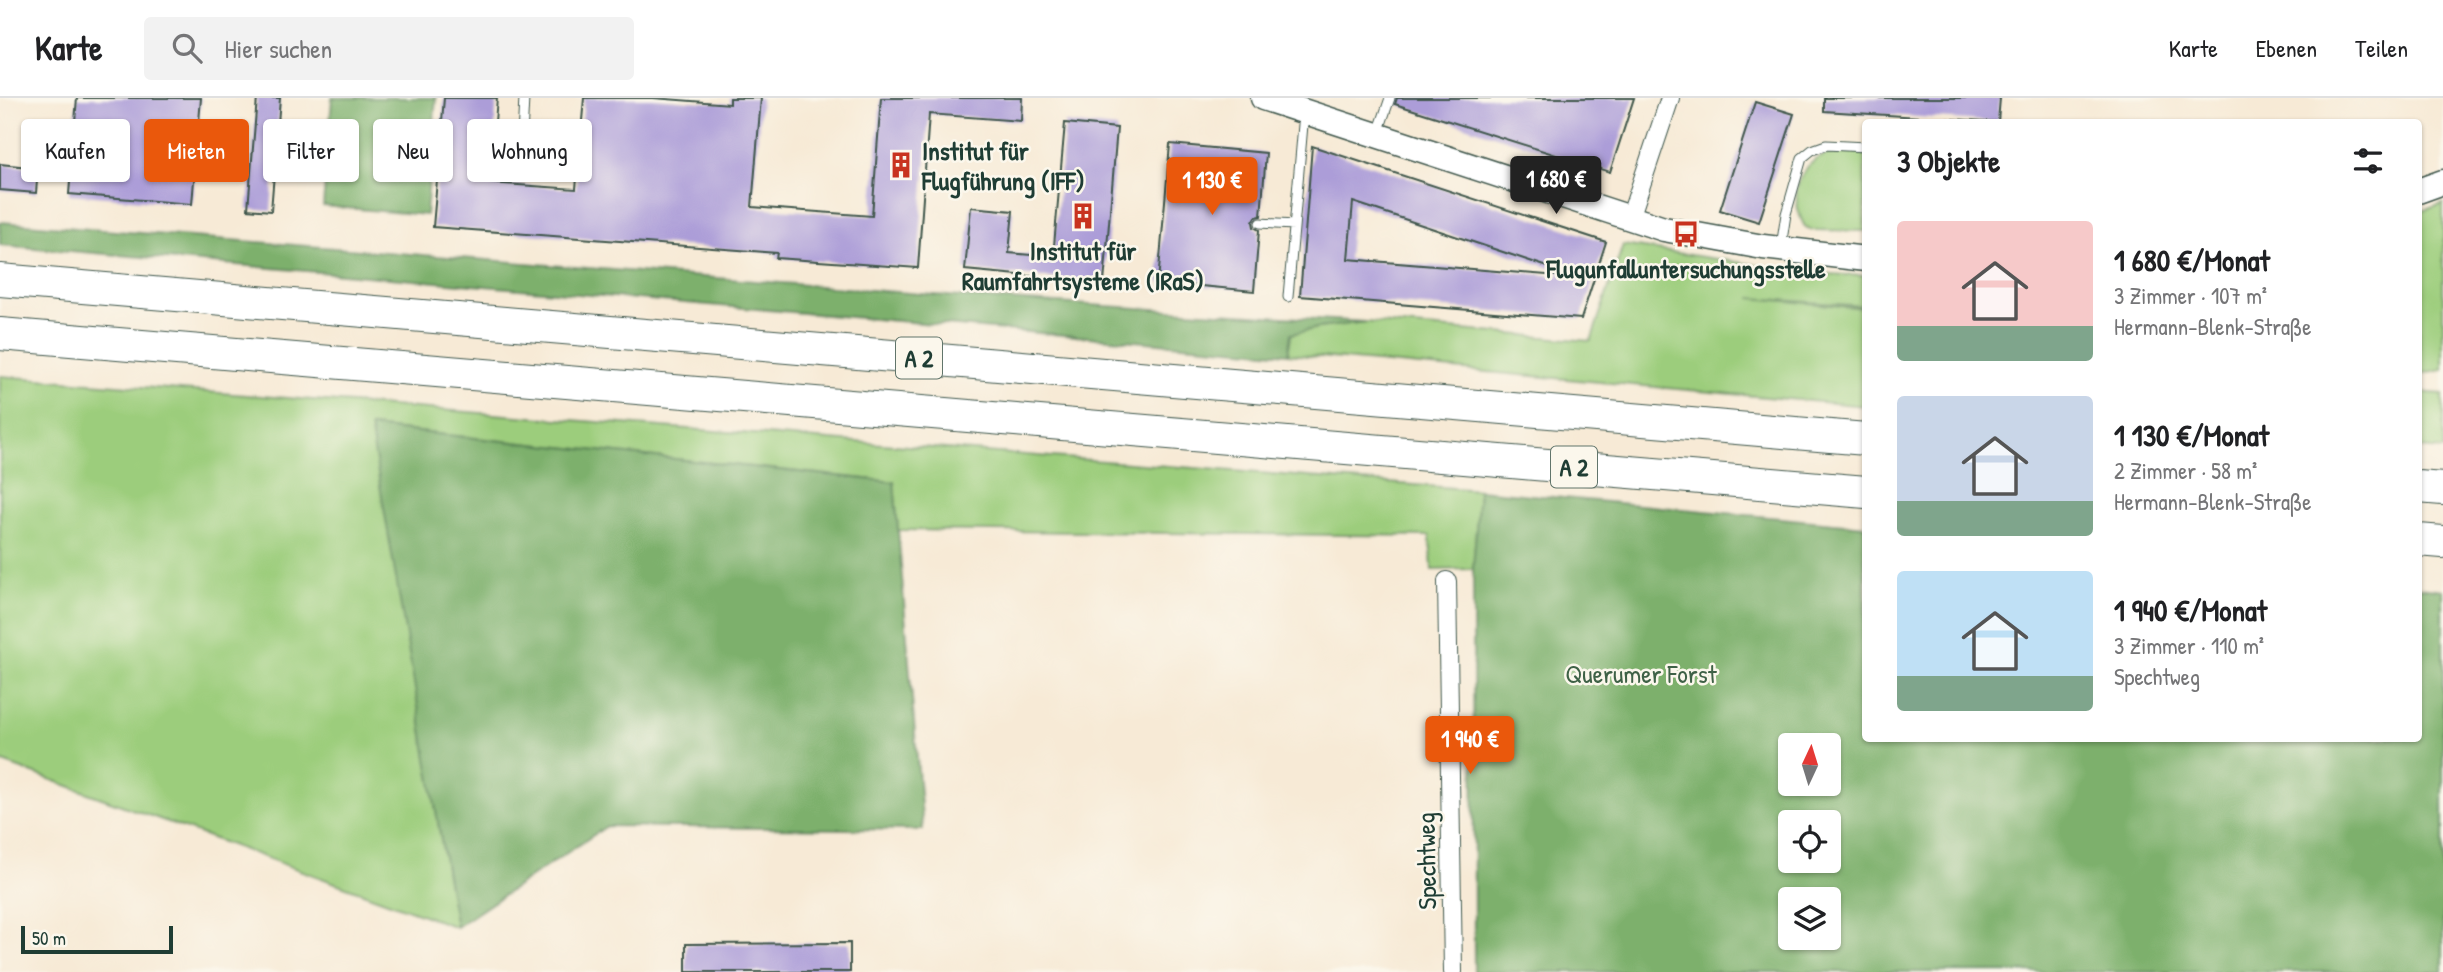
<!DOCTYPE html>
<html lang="de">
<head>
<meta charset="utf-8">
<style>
  :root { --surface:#fff; --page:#f2f2f2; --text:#202124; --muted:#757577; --line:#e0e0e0; --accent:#ea580c }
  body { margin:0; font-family:"Patrick Hand",sans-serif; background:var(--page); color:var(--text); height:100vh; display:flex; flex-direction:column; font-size:26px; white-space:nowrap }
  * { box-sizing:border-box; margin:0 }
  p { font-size:23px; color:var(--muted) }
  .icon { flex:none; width:38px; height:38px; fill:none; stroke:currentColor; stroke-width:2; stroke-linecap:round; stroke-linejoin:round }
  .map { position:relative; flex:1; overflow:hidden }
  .side { position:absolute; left:1862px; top:21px; width:560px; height:623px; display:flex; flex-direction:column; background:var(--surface); border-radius:7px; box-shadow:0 2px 5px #0004 }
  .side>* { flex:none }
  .hud { position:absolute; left:21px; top:21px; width:665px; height:63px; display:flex; gap:14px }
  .needle { width:46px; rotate:4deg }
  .controls { position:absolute; left:1778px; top:635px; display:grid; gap:14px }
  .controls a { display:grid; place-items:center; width:63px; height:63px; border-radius:7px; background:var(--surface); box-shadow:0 2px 5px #0004; font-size:35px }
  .scale { position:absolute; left:21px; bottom:18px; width:152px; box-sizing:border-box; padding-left:7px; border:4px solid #1f3d34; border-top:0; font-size:19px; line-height:24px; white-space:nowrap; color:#1f3d34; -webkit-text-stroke:5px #fbf7ec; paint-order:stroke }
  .price { position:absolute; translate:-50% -60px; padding:0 16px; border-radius:7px; background:var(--accent); color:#fff; font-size:23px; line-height:46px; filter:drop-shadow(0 2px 4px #0008) }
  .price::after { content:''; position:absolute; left:50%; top:42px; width:21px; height:16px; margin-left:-10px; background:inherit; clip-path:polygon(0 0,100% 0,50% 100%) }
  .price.active { background:#222; color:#fff }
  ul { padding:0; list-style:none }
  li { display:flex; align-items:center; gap:21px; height:175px; padding:0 35px }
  li span { display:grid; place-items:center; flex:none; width:196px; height:140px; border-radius:7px; color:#555 }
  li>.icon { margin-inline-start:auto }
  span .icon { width:84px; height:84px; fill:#fffc; stroke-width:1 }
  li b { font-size:30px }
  h2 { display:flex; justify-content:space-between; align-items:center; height:84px; padding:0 35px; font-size:30px }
  .chip { padding:0 24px; border-radius:7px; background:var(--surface); box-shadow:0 2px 5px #0004; font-size:24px; line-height:63px }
  .chip.active { background:var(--accent); color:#fff }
  header { display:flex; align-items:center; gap:42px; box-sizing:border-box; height:98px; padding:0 35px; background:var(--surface); border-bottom:2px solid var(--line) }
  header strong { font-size:33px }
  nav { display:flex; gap:38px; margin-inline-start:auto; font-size:24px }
  .search { width:490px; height:63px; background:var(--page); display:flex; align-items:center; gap:18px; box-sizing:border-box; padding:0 24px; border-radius:7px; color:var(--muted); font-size:26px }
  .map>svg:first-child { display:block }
  .green { fill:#9ccd7c; stroke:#5e8558; stroke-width:2 }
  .forest { fill:#7db06c; stroke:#4e7650; stroke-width:2; fill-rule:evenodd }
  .building { fill:#ac9dd8; fill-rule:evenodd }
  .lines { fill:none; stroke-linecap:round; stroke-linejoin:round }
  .lane-casing { stroke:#3f574c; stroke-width:11 }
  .street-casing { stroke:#3f574c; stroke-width:20 }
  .secondary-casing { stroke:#3f574c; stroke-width:27 }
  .highway-casing { stroke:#3f574c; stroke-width:34 }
  .lane { stroke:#fff; stroke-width:9 }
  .street { stroke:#fff; stroke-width:18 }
  .secondary { stroke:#fff; stroke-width:24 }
  .highway { stroke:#fff; stroke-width:32 }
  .labels { text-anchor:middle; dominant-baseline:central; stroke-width:5; stroke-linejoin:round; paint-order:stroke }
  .shield { fill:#fbf7ec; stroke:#61756b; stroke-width:2 }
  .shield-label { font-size:24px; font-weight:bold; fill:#1f3d34 }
  .poi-label { font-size:26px; font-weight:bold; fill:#1f3d34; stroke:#fbf7ec }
  .park-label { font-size:26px; fill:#3e6146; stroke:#fbf7ec }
  .street-label { font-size:26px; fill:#1f3d34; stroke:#fbf7ec }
</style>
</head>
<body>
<header>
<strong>Karte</strong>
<div class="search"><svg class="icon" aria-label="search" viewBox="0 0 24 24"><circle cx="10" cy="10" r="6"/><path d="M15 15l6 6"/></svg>Hier suchen</div>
<nav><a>Karte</a><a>Ebenen</a><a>Teilen</a></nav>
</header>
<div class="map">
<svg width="2443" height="874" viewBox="0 0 2443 874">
  <rect width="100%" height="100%" fill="#fbf7ec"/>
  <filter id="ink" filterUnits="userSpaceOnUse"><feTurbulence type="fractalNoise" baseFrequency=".0143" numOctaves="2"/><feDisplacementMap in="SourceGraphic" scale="14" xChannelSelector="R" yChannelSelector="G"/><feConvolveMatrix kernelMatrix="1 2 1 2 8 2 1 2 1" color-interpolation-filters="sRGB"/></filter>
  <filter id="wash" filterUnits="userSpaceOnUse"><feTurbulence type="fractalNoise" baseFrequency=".00686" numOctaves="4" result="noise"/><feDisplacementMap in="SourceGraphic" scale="28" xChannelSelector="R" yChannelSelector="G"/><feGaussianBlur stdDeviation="1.57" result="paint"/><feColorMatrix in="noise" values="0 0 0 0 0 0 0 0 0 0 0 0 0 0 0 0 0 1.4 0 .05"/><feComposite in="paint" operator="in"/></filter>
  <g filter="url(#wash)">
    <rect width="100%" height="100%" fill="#f7ead6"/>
    <path class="green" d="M1842 53H1865V133L1812 132 1805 129C1786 94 1800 58 1842 53Z
      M2443 106V272L2419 277V114Z
      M1623 147 1811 175 1865 178V208L1751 200 1865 210V308L1288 256 1291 236 1318 230 1366 224 1591 243Z
      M0 278 1479 392 1473 471 1432 472 1430 438 898 432 894 384 371 329 456 829 0 663Z
      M2418 294 2443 296V352L2419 350Z"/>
    <path class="forest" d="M332 0H436L426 117 323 108Z
      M0 124 960 199 1366 224 1318 230 1291 236 1288 256 0 147Z
      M370 329 894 384 923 732 607 728 456 829Z
      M1479 392 1865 428 1866 640H2418L2419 489 2443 492V874H1474L1473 471ZM1790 648H1829V686H1790ZM1790 724H1829V763H1790ZM1790 802H1829V840H1790Z"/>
    <g id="blocks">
      <path class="building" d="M77 0H201L192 106 69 96Z
        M257 0H280L271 113 248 111Z
        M444 0H497L490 85 576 91 584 0H653L730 6V0H761L752 109 872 118 881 0H1022L1021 23 929 16 918 170 776 160 777 155 433 129Z
        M1397 0H1634L1610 74 1395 6Z
        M1824 0H2000L1998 24 1824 13Z
        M1755 4 1794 16 1759 124 1720 112Z
        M1065 25 1117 30 1104 185 965 172 971 109 1013 113 1009 155 1053 159Z
        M1170 46 1266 55 1261 118 1256 119 1253 124 1254 129 1259 132 1254 193 1158 184Z
        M1312 48 1606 144 1581 221 1300 198ZM1353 104 1560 173 1559 178 1348 161Z
        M0 66 38 70 36 95 0 92Z
        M850 845V874H686V846Z"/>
    </g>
  </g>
  <g filter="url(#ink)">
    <use href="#blocks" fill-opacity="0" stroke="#3f574c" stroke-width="2"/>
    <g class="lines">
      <g class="lane-casing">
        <path id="lane" d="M524 0 521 58 530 72 568 77
          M1378 35 1390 0
          M1260 125 1294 127
          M1781 149 1786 116 1802 60 1812 52 1826 47 1866 49
          M1288 199 1304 15"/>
      </g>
      <g class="street-casing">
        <path id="street" d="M1630 120 1670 0
          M1447 483 1453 874"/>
      </g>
      <g class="secondary-casing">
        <path id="secondary" d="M1263 0 1664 131 1763 149 1866 161
          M2418 93 2443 84"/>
      </g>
      <g class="highway-casing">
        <path id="highway" d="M0 182 1866 341
          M0 236 1866 394
          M2418 389 2443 391
          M2418 442 2443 444"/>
      </g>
      <use href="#lane" class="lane"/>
      <use href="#street" class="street"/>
      <use href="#secondary" class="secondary"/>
      <use href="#highway" class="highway"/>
    </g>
  </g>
  <defs>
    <g id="building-bare" transform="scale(2.1)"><path d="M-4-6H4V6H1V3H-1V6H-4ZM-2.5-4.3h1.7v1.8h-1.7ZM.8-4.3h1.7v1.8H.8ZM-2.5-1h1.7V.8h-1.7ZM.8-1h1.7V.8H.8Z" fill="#c8321e" stroke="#fbf7ec" stroke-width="2.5" paint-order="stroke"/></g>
    <g id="bus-bare" transform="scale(2.1)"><path d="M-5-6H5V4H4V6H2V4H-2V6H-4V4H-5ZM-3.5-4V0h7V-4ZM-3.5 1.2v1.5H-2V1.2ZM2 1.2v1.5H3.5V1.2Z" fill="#c8321e" stroke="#fbf7ec" stroke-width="2.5" paint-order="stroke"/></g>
  </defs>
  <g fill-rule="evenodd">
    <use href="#building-bare" x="901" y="67"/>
    <use href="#building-bare" x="1083" y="118"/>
    <use href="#bus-bare" x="1686" y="136"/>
  </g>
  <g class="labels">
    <g class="shield">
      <rect x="896" y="239.5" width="46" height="41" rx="5"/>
      <rect x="1551" y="348.5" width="46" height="41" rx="5"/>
    </g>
    <g class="shield-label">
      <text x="919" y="260">A 2</text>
      <text x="1574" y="369">A 2</text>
    </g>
    <g class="poi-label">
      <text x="922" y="52" text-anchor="start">Institut für<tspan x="922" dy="30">Flugführung (IFF)</tspan></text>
      <text x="1083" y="152">Institut für<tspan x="1083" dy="30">Raumfahrtsysteme (IRaS)</tspan></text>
      <text x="1686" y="170">Flugunfalluntersuchungsstelle</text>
    </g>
    <g class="park-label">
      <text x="1641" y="575">Querumer Forst</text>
    </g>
    <g class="street-label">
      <text transform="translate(1426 763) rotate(-91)">Spechtweg</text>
    </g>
  </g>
</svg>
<div class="controls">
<a><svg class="needle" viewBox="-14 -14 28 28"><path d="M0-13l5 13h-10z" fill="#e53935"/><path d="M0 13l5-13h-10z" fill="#757577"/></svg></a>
<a><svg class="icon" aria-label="locate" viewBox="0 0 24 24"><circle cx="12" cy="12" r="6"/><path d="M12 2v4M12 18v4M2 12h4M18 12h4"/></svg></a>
<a><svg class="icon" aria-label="layers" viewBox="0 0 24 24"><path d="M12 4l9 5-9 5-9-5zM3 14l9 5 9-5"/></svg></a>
</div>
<div class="scale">50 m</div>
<b class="price active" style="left:1556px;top:118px">1 680 €</b>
<b class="price" style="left:1212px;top:119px">1 130 €</b>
<b class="price" style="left:1470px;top:678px">1 940 €</b>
<div class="hud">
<a class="chip">Kaufen</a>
<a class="chip active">Mieten</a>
<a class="chip">Filter</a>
<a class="chip">Neu</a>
<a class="chip">Wohnung</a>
</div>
<section class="side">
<h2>3 Objekte<svg class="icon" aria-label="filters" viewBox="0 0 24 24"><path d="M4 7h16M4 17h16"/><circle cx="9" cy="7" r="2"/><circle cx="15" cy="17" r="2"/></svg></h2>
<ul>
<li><span style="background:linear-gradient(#f6c9c9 75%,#7fa58c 0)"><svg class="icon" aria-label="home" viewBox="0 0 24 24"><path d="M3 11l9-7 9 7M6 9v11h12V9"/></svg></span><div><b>1 680 €/Monat</b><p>3 Zimmer · 107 m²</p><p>Hermann-Blenk-Straße</p></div></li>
<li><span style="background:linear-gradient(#c9d6e8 75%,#7fa58c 0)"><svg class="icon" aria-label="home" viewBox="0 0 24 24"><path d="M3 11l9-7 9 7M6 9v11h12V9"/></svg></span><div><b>1 130 €/Monat</b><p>2 Zimmer · 58 m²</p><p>Hermann-Blenk-Straße</p></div></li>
<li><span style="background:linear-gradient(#bfe0f5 75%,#7fa58c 0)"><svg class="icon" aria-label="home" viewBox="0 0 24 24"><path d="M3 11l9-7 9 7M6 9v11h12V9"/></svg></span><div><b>1 940 €/Monat</b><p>3 Zimmer · 110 m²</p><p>Spechtweg</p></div></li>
</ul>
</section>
</div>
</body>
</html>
